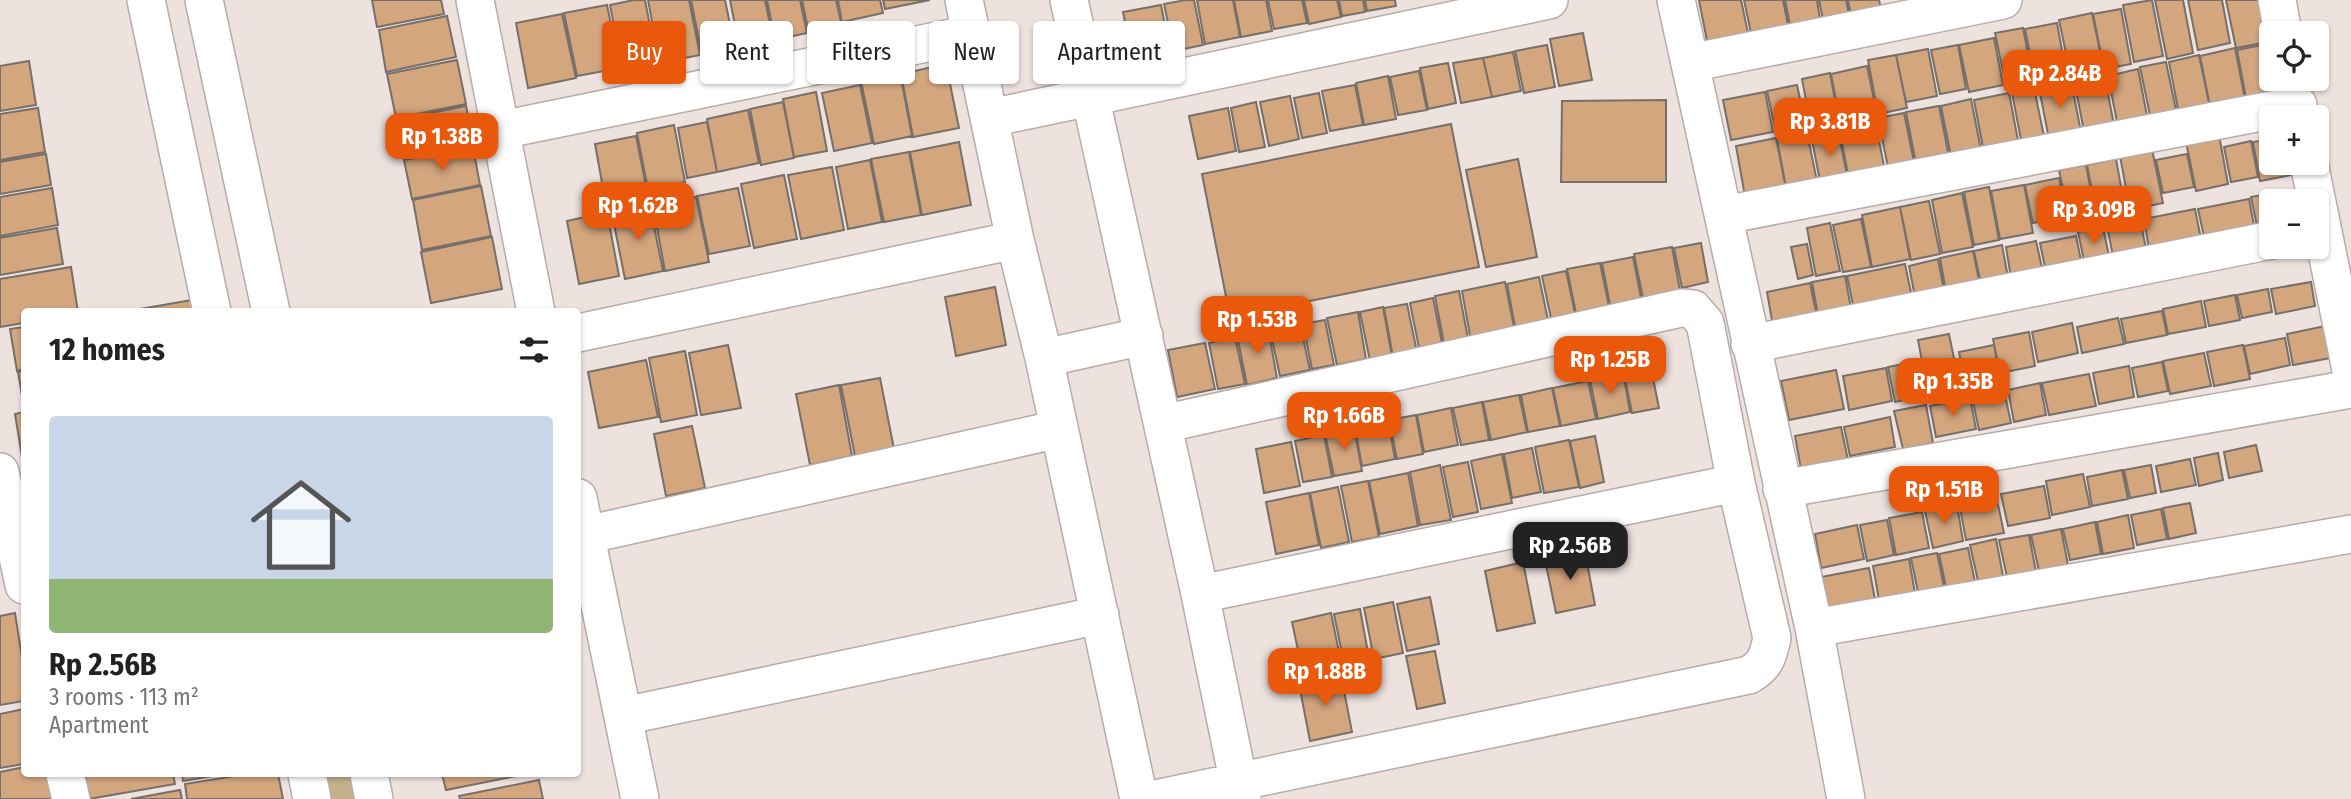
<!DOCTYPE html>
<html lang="en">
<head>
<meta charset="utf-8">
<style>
  :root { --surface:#fff; --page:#f2f2f2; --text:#222; --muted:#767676; --accent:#ea580c }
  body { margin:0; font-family:"Fira Sans Condensed",sans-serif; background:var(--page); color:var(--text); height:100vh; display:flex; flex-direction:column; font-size:26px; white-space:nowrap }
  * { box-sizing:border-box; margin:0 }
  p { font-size:23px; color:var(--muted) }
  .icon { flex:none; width:38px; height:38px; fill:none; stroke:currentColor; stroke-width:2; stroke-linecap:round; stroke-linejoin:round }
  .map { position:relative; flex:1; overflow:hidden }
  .drawer { position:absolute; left:21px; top:308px; width:560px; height:469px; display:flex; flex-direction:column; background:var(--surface); border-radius:7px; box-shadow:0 2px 5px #0004 }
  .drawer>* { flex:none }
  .guide { position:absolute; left:602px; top:21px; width:665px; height:63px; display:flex; gap:14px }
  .buttons { position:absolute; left:2259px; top:21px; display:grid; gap:14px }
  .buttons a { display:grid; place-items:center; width:70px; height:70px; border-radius:7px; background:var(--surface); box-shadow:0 2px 5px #0004; font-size:35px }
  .price { position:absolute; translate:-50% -60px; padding:0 16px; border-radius:14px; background:var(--accent); color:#fff; font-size:23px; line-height:46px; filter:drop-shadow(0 2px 4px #0008) }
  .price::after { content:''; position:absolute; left:50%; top:42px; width:21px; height:16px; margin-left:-10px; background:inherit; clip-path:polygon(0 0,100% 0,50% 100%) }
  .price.current { background:#222; color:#fff }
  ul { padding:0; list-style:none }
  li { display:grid; align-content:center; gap:14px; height:371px; padding:0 28px }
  li span { display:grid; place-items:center; height:217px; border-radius:7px; color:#555 }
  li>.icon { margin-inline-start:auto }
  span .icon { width:126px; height:126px; fill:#fffc; stroke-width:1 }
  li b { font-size:30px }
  h2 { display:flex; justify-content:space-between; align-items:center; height:84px; padding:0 28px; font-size:30px }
  .tag { padding:0 24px; border-radius:7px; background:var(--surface); box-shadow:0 2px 5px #0004; font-size:24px; line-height:63px }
  .tag.current { background:var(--accent); color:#fff }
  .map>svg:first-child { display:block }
  .green { fill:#c4b28d }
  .building { fill:#d4a67e; stroke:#77706a; stroke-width:2 }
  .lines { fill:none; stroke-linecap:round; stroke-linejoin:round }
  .minor-casing { stroke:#b6aca9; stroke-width:40 }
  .minor { stroke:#fff; stroke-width:37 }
</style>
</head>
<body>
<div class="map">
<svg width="2351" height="799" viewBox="0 0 2351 799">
  <rect width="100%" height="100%" fill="#ede2de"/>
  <path class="green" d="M307 774H370L375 799H313Z"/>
  <path class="building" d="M372 0H441L444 14 377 27Z
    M634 0H645L657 61 622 68 610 5Z
    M648 0H689L700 55 660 63Z
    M691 0H725L735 48 702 55Z
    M730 0H765L773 40 739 46Z
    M767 0H800L807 33 775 40Z
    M802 0H836L841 22 808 29Z
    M838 0H880L883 13 842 22Z
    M883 0H930L885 9Z
    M1186 0H1194L1203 45 1174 51 1164 4Z
    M1197 0H1233L1240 37 1205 44Z
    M1234 0H1266L1272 31 1241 37Z
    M1268 0H1302L1307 23 1274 29Z
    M1304 0H1337L1341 17 1309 24Z
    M1339 0H1363L1365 12 1342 16Z
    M1365 0H1395L1396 6 1367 11Z
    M1699 0H1741L1748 33 1707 41Z
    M1744 0H1783L1788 25 1751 33Z
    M1785 0H1817L1820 20 1790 25Z
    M1819 0H1846L1849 15 1823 20Z
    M1848 0H1879L1881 9 1851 15Z
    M2152 0 2163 56 2134 62 2123 5Z
    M2155 0H2183L2193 53 2167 59Z
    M2188 0H2222L2230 43 2198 50Z
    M2226 0H2268L2272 41 2236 48Z
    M607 5 620 68 577 76 564 13Z
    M1161 5 1170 50 1132 57 1123 12Z
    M2121 9 2131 64 2104 69 2093 14Z
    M2092 13 2103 66 2070 72 2059 20Z
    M562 14 576 78 528 88 516 23Z
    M447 16 456 57 386 72 379 30Z
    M2057 23 2066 72 2035 79 2025 29Z
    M2023 28 2033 80 2006 86 1995 33Z
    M1583 33 1592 80 1559 86 1550 39Z
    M1994 38 2003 85 1969 92 1959 45Z
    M2272 43V79H2283L2285 91 2246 98 2237 50Z
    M1547 45 1555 87 1524 93 1515 51Z
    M1958 45 1966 89 1940 94 1931 50Z
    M2235 48 2245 99 2210 106 2200 56Z
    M1928 49 1937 96 1906 102 1896 55Z
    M1513 52 1521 91 1492 97 1483 58Z
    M1896 55 1907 108 1878 114 1868 60Z
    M2199 55 2210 108 2179 114 2169 62Z
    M1483 58 1492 97 1461 103 1453 63Z
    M457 60 466 104 396 118 387 74Z
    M29 61 36 105 0 111V66Z
    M2166 62 2177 115 2151 120 2140 67Z
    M1448 63 1456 103 1428 109 1420 68Z
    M946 64 959 128 913 137 901 74Z
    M1867 66 1877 114 1840 121 1831 74Z
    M2138 69 2148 121 2118 127 2108 76Z
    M1419 71 1427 110 1398 115 1390 77Z
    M900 73 912 136 874 144 861 81Z
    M1830 73 1839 121 1811 127 1802 79Z
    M2104 74 2114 125 2084 131 2074 80Z
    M1388 76 1396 119 1364 125 1356 83Z
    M2071 81 2081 132 2049 139 2039 88Z
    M860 85 872 143 834 151 822 93Z
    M1355 85 1363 125 1330 131 1322 91Z
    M1797 85 1806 127 1776 133 1767 91Z
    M2034 88 2045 141 2022 145 2012 93Z
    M816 92 827 151 794 157 783 99Z
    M1765 92 1773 132 1731 140 1723 100Z
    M1319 93 1327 133 1302 138 1294 98Z
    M2009 93 2019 146 1984 153 1974 100Z
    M1290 96 1299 139 1269 146 1260 102Z
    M1971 99 1982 155 1952 161 1941 106Z
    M1666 100V182H1561L1562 101Z
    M783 102 794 158 761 165 750 109Z
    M1256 102 1265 147 1239 152 1231 108Z
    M466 106 474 143 404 157 397 120Z
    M1939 106 1950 162 1917 169 1906 112Z
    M38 108 45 152 0 160V114Z
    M1228 108 1236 151 1198 159 1189 116Z
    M748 110 759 163 717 172 707 119Z
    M1904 113 1915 167 1889 172 1878 118Z
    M1875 121 1885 171 1849 179 1839 128Z
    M707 122 717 172 687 178 678 128Z
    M1451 124 1479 267 1230 317 1202 174Z
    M674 125 685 182 648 190 637 133Z
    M1838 130 1848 181 1821 186 1811 135Z
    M1807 133 1818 186 1787 193 1777 139Z
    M2219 135 2228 184 2196 191 2186 142Z
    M636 136 647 191 605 199 595 144Z
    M1776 138 1787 194 1746 202 1736 146Z
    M2272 139V163H2300L2302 173 2260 181 2253 142Z
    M2251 141 2258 177 2231 182 2224 147Z
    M959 142 971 205 922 215 910 152Z
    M473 147 480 185 412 199 404 160Z
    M2152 149 2163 203 2130 210 2120 156Z
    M909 152 921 215 884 222 871 159Z
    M46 154 51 185 0 194V162Z
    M2187 154 2194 187 2163 193 2156 160Z
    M1518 159 1537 257 1486 267 1466 170Z
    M2116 159 2125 209 2097 215 2087 165Z
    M870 160 882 222 848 229 836 167Z
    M2086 165 2095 212 2069 217 2059 170Z
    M832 167 844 230 801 239 788 175Z
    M784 175 797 239 754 248 741 184Z
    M2059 178 2066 216 2033 223 2025 185Z
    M2024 185 2033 233 2000 239 1991 191Z
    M481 186 491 236 422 250 413 200Z
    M1989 187 1999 240 1974 245 1964 192Z
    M52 188 58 225 0 236V197Z
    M738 188 750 246 709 254 697 196Z
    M2289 190 2291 201H2272V228L2258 231 2251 197Z
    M1962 193 1973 247 1942 253 1932 200Z
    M696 197 709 262 665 271 653 206Z
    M2249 199 2255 231 2205 241 2198 209Z
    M1929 201 1940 254 1911 260 1900 207Z
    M650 206 663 271 625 279 612 214Z
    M1900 207 1910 259 1872 267 1862 215Z
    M2195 209 2201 239 2149 249 2144 219Z
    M607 212 619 276 579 284 567 221Z
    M1861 219 1871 267 1843 272 1833 225Z
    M2140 219 2146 249 2113 256 2107 226Z
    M1830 223 1840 271 1816 276 1807 228Z
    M2103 227 2110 261 2085 265 2078 232Z
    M57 228 63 264 0 275V238Z
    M2076 236 2082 265 2046 272 2040 243Z
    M492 237 502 289 431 303 421 252Z
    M2036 241 2044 277 2012 284 2006 247Z
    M1701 243 1708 282 1682 288 1674 248Z
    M1807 244 1813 275 1798 279 1791 247Z
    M2002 245 2009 283 1982 289 1974 251Z
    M1672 247 1681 296 1644 303 1634 254Z
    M1973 251 1981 290 1947 297 1940 258Z
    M1633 257 1642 303 1611 310 1602 263Z
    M1938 259 1945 296 1916 302 1909 266Z
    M1600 263 1610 311 1577 318 1567 269Z
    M1905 264 1913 302 1855 314 1847 276Z
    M71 267 78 312H24V323L0 327V279Z
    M1566 271 1576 318 1552 323 1542 276Z
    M1845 276 1852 314 1819 321 1812 282Z
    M1539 277 1549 325 1516 332 1507 284Z
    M1505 282 1515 332 1471 341 1462 291Z
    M2311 282 2315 306 2276 314 2271 289Z
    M1810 283 1817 317 1773 326 1767 292Z
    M995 287 1006 345 956 356 945 297Z
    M2268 289 2272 312 2242 318 2237 295Z
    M1459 291 1469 344 1445 349 1435 296Z
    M2235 295 2240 320 2209 326 2204 301Z
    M1433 298 1443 348 1420 353 1410 303Z
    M192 300 194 312H123Z
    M2201 301 2206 327 2168 334 2163 309Z
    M1407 304 1417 352 1393 357 1384 308Z
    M1383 307 1392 357 1370 361 1360 312Z
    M2162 311 2167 335 2126 343 2121 319Z
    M1358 312 1366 359 1337 365 1327 318Z
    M2118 318 2124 344 2082 353 2077 327Z
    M1325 320 1334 365 1312 369 1303 324Z
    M2072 323 2078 353 2038 362 2032 332Z
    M1300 324 1310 370 1280 376 1270 330Z
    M2330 325 2336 357 2293 365 2287 334Z
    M24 327V369L17 371 10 329Z
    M1268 328 1277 378 1247 385 1237 335Z
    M2029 332 2035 366 2000 373 1993 339Z
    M1949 334 1961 393 1929 399 1918 340Z
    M1235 337 1245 384 1218 389 1209 343Z
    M2285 338 2290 365 2250 374 2244 346Z
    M1205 343 1215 389 1177 397 1168 350Z
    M728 345 741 408 701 415 689 353Z
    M1994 345 1999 374 1965 381 1959 352Z
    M2243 345 2250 379 2214 386 2207 352Z
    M685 351 697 415 661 422 649 358Z
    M2204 353 2211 386 2170 394 2163 361Z
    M646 360 658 417 599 428 588 372Z
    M1920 361 1927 395 1895 402 1888 367Z
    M2162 362 2168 391 2138 397 2132 368Z
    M2129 366 2134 397 2099 404 2093 373Z
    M1651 368 1659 408 1632 413 1624 373Z
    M1886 368 1892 401 1849 410 1843 376Z
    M1836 370 1844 409 1789 420 1781 381Z
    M24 371V407L18 372Z
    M1623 373 1630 412 1598 419 1590 380Z
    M2089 374 2096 406 2049 415 2042 383Z
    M880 378 895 454 856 461 841 385Z
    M1588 381 1596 419 1561 426 1553 388Z
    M2040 383 2046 415 2014 422 2008 390Z
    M839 385 852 456 810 465 796 394Z
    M1552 388 1560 426 1528 432 1521 395Z
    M2004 390 2011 423 1979 430 1972 397Z
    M1519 395 1527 432 1491 440 1483 402Z
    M1970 398 1976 429 1936 437 1930 406Z
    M1482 402 1489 440 1461 445 1453 408Z
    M1926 405 1933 443 1903 449 1894 411Z
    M1451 408 1458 445 1424 452 1417 415Z
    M24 412V456L22 457 15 414Z
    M1416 415 1423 454 1397 459 1389 420Z
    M1890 417 1895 447 1850 456 1844 427Z
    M1388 421 1395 459 1362 466 1355 428Z
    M692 426 705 488 666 496 654 434Z
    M1841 427 1848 460 1801 469 1795 436Z
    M1354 428 1362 471 1334 476 1325 434Z
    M1324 435 1332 477 1303 482 1295 441Z
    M1595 436 1604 482 1580 488 1570 441Z
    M1569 440 1579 487 1544 493 1535 447Z
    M1291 442 1300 486 1264 493 1256 449Z
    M2256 445 2262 471 2229 478 2224 452Z
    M1532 448 1541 492 1512 498 1504 454Z
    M2218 453 2223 480 2199 486 2194 458Z
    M1502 454 1512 503 1481 509 1471 461Z
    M2190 459 2196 485 2161 492 2156 466Z
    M1468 462 1478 512 1453 517 1443 467Z
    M1440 465 1451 520 1420 525 1410 472Z
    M2151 465 2156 493 2130 498 2124 470Z
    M2122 470 2128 499 2092 506 2087 477Z
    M1408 473 1418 526 1380 534 1369 481Z
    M2083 474 2090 507 2052 515 2046 481Z
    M1368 481 1379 537 1352 542 1341 486Z
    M2044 486 2050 518 2008 526 2001 494Z
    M1338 487 1349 542 1321 548 1310 493Z
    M1309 493 1319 545 1276 554 1266 502Z
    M1996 495 2004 533 1966 540 1959 502Z
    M2190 503 2196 533 2169 539 2163 508Z
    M1957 505 1963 541 1933 548 1925 511Z
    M2161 509 2167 539 2137 545 2131 515Z
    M1922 512 1929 548 1896 555 1889 518Z
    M2128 515 2134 548 2103 554 2097 522Z
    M1887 520 1894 555 1867 561 1860 525Z
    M2095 522 2101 554 2070 560 2063 529Z
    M1857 525 1864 559 1821 568 1815 534Z
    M2061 529 2068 565 2039 571 2031 535Z
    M2029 535 2036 572 2007 577 1999 540Z
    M1996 539 2003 576 1978 581 1970 545Z
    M1968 548 1975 582 1946 587 1939 554Z
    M1585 552 1595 605 1556 613 1545 560Z
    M1937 553 1944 587 1918 592 1911 558Z
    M1909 559 1915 593 1879 600 1873 566Z
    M1523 562 1535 623 1497 631 1485 571Z
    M1869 568 1875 599 1827 609 1821 577Z
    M1430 597 1439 644 1407 651 1397 604Z
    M1393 602 1403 653 1374 659 1364 608Z
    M1360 609 1369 658 1344 663 1334 614Z
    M15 613 24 671V701L0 705V616Z
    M1331 613 1341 662 1302 669 1292 622Z
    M1435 651 1445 703 1417 709 1406 656Z
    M1341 675 1352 732 1310 741 1299 684Z
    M24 709V764L0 768V714Z
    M24 767V774H53L57 799H0V772Z
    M85 774H173L175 784 89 799Z
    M182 774H224L183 781Z
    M247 774H278L283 799H187L185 784Z
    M442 774H526L446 790Z
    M539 780 543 799H460L459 796Z
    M180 790 182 799H131Z"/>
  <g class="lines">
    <g class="minor-casing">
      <path id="minor" d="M146 0 212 312
        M204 0 271 312
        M475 0 536 312
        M964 0 1015 240
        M1069 0 1200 594 1242 799
        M1676 0 1814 628 1846 799
        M2277 0 2283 33
        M1690 63 2003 0
        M990 118 1549 0
        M501 130 971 34
        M2309 163 2351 370
        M1724 215 2298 105
        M578 333 1015 240 1044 358 1139 799
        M1750 344 2272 240
        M1044 358 1144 336
        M0 472 24 585
        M1782 489 2351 389
        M578 498 640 799
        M586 535 1059 429
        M1200 594 1736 483
        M1814 628 2351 534
        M624 716 1100 615
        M65 774 71 799
        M307 774 312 799
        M369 774 374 799
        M1155 799 1749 675C1766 665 1768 656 1772 638L1736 483 1705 323 1693 309 1681 308 1163 424"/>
    </g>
    <use href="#minor" class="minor"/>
  </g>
</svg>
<div class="buttons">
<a><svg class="icon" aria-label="locate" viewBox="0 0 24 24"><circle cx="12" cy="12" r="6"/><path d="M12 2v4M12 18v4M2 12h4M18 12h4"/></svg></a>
<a>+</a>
<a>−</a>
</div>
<b class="price" style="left:2060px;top:110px">Rp 2.84B</b>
<b class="price" style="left:1830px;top:158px">Rp 3.81B</b>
<b class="price" style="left:442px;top:173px">Rp 1.38B</b>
<b class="price" style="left:638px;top:242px">Rp 1.62B</b>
<b class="price" style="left:2094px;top:246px">Rp 3.09B</b>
<b class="price" style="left:1257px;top:356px">Rp 1.53B</b>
<b class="price" style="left:1610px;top:396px">Rp 1.25B</b>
<b class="price" style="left:1953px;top:418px">Rp 1.35B</b>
<b class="price" style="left:1344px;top:452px">Rp 1.66B</b>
<b class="price" style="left:1944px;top:526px">Rp 1.51B</b>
<b class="price current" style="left:1570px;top:582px">Rp 2.56B</b>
<b class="price" style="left:1325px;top:708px">Rp 1.88B</b>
<div class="guide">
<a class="tag current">Buy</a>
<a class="tag">Rent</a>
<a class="tag">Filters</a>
<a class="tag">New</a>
<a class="tag">Apartment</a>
</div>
<section class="drawer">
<h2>12 homes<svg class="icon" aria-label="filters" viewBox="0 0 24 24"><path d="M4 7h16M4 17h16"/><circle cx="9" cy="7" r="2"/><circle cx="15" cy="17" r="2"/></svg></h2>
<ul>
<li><span style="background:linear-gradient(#c9d6e8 75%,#8fb573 0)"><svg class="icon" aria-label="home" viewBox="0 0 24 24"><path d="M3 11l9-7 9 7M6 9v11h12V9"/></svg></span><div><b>Rp 2.56B</b><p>3 rooms · 113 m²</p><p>Apartment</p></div></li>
</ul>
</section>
</div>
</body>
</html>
